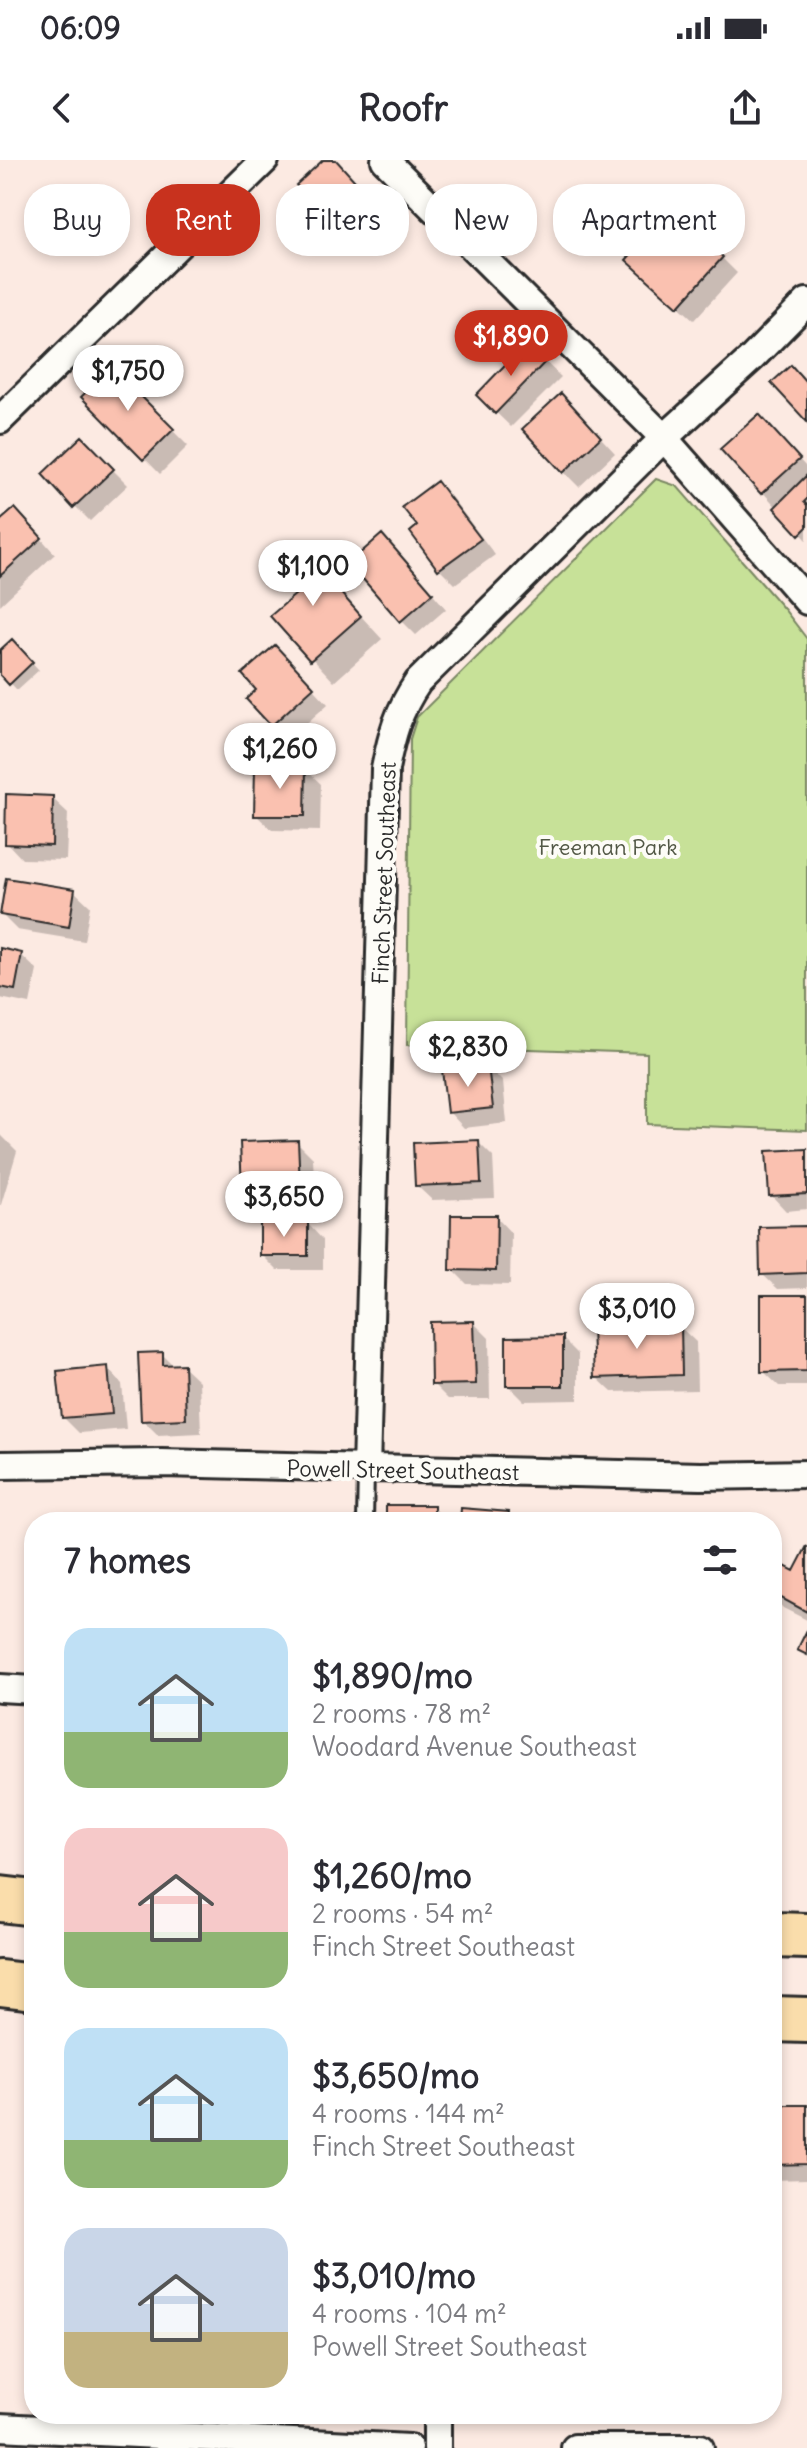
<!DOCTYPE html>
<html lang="en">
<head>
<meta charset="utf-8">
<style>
  :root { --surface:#fff; --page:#f7f7f7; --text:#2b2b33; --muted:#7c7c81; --accent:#c8321e }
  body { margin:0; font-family:Delius,sans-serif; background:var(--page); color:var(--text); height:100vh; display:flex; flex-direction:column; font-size:30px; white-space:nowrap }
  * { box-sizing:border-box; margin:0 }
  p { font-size:26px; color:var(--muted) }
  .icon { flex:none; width:44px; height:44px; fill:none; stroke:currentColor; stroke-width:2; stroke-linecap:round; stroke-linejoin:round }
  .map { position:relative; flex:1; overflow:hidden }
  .panel { position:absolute; left:24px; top:1352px; width:758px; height:912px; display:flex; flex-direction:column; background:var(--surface); border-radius:32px; box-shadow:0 4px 12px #0003 }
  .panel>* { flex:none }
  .banner { position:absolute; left:24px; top:24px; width:760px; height:72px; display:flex; gap:16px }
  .price { position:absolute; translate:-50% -68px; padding:0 18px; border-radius:28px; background:#fff; color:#222; font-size:26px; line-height:52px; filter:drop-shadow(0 2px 4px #0008) }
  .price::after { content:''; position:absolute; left:50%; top:48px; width:24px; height:18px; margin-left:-12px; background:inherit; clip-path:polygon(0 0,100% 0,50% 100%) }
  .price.selected { background:var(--accent); color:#fff }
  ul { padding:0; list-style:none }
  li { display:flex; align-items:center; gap:24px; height:200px; padding:0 40px }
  li span { display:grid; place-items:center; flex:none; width:224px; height:160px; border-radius:24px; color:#555 }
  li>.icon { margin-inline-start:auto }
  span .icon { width:96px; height:96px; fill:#fffc; stroke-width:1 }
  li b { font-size:34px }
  h2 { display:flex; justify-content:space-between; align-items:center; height:96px; padding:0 40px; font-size:34px }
  .tag { padding:0 28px; border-radius:32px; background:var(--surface); box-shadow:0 4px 12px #0003; font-size:28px; line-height:72px }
  .tag.selected { background:var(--accent); color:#fff }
  .status { display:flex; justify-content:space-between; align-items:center; height:56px; padding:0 40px; background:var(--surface); direction:ltr }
  .status svg { height:22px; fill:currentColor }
  header { display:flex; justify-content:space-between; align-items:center; height:104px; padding:0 40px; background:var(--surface); font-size:36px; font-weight:700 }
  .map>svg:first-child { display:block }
  .green { fill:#c7e198; stroke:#798662; stroke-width:2 }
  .shadow { fill:#0003 }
  .building { fill:#fac1b0; stroke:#2b2b2b; stroke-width:2 }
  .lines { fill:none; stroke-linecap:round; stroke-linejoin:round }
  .service-casing { stroke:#2b2b2b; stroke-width:20 }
  .minor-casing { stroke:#2b2b2b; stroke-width:32 }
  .trunk-casing { stroke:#2b2b2b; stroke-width:50 }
  .service { stroke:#fdfcf7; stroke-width:14 }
  .minor { stroke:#fdfcf7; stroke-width:26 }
  .trunk { stroke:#faddab; stroke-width:44 }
  .labels { text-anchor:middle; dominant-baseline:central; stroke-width:8; stroke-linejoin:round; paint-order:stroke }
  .park-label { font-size:22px; fill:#525846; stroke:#fdfcf7 }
  .street-label { font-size:22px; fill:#2b2b2b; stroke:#fdfcf7 }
</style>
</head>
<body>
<div class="status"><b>06:09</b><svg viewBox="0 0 49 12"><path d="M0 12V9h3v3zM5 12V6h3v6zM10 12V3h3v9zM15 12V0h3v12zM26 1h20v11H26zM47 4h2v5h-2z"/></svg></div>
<header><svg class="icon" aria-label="back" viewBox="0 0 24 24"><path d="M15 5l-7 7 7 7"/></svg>Roofr<svg class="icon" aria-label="share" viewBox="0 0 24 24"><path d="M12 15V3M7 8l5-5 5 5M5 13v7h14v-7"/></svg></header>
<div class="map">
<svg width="807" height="2288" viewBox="0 0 807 2288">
  <rect width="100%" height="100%" fill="#fceae2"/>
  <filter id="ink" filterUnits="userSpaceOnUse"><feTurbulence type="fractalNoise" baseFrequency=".0125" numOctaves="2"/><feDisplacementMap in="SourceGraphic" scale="16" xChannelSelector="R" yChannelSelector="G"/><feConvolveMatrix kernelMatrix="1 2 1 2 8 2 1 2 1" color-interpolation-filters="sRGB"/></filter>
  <g filter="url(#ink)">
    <path class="green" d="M656 319 677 326 784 449 807 479V970L647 964V893L407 885 410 579 417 557Z"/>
    <path class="shadow" d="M326 0H333L388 58 357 87 298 25Z
      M722 98 737 113 694 160 644 115Z
      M527 184 561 217 511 267 478 235Z
      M112 209 188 286 160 314 84 237Z
      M576 251 615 293 579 327 564 312Z
      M774 272 807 308V380L723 289Z
      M82 279 128 325 90 361 75 346Z
      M437 323 452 338 495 395 455 424 440 409 412 372 420 366Z
      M0 364 30 366 55 394 0 445Z
      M397 391 446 449 416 475 401 460Z
      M305 395 382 479 334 522 273 456 299 434Z
      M12 481 39 510 17 530 0 512V492Z
      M290 503 328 544 288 580 249 539Z
      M305 609 321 624 320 671 272 670 256 655Z
      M52 638 68 653 66 700 22 699 7 683Z
      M74 731 90 746 84 781 17 770 2 755Z
      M0 790 21 795 37 810 30 844 0 838Z
      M488 907 503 922 507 963 464 968 449 952Z
      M0 974 17 991 0 1048Z
      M297 982 313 998 315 1042 259 1044 244 1029Z
      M478 982 493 997 495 1038 432 1040 416 1025Z
      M807 991V1049L786 1051 771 1035Z
      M496 1057 511 1073 510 1125 467 1124 452 1109Z
      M308 1064 323 1080V1110H277L262 1095Z
      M807 1068V1128L778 1129 762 1114Z
      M807 1137V1226H779L763 1211Z
      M474 1163 489 1178 490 1239H448L433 1224Z
      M680 1167 696 1182 697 1230 612 1232 596 1217Z
      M562 1178 578 1194V1240L524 1241 508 1225Z
      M162 1194 174 1206H183L199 1221 201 1273 158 1275 143 1260Z
      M107 1208 122 1224 126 1269 79 1273 63 1257Z
      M433 1347 448 1362H388Z
      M807 1390V1460L783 1448 772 1436 774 1402 794 1413Z
      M807 1947V2019L772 2020V1972H777Z"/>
    <path class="building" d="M323 0H336L374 42 340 73 296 25Z
      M671 50 723 97 678 147 626 100Z
      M527 182 547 200 495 254 476 235Z
      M791 205 807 223V262L771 223Z
      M112 207 174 269 143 300 81 237Z
      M561 233 601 277 563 313 522 269Z
      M759 254 800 299 761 334 720 289Z
      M82 276 114 309 73 348 42 314Z
      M807 315V339L804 342 807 345V367L799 375 774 348Z
      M437 321 481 379 438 410 410 372 417 366 402 347Z
      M15 348 42 378 0 416V361Z
      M382 374 433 433 400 462 349 403Z
      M305 392 361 456 310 501 270 456 296 434 278 415Z
      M12 479 33 502 9 525 0 515V490Z
      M275 485 314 527 271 566 246 539 256 530 242 514Z
      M255 606 306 607 305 656H254Z
      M6 634 53 636 52 686 5 684Z
      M6 718 75 729 69 767 0 755Z
      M0 788 22 793 15 830 0 827Z
      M488 905 493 948 447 953 442 910Z
      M298 980 300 1027 242 1030 240 982Z
      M479 980 481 1023 415 1026 413 983Z
      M807 989V1034L769 1036 766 991Z
      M451 1055H497L496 1111 450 1110Z
      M260 1062H308V1096H260Z
      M807 1066V1113L760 1115 759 1067Z
      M761 1135H807V1211L761 1212Z
      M474 1161 476 1224 431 1225 430 1162Z
      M681 1165 682 1215 594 1218 592 1167Z
      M563 1176V1226H506V1177Z
      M163 1192V1205L184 1204 186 1259 141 1261 138 1193Z
      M108 1206 112 1254 62 1258 57 1211Z
      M386 1345H434V1362H386Z
      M461 1348 509 1352 508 1362H460Z
      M807 1386V1452L772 1433 773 1400 794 1411Z
      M807 1470V1495L797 1490Z
      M774 1945H807V2004L772 2005Z"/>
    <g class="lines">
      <g class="service-casing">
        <path id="service" d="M365 1362 366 1310"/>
      </g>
      <g class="minor-casing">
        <path id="minor" d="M385 0 664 278 807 441
          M0 260 265 0
          M0 1305 162 1303 701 1316 807 1314
          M366 1310 385 609C392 574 398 551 418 522L664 278 752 198 807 142
          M0 1528 34 1530
          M0 2267 409 2288
          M437 2288V2254
          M575 2288H700"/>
      </g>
      <g class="trunk-casing">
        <path id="trunk" d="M0 1739 34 1743
          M772 1775 807 1776
          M0 1823 34 1827
          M772 1859 807 1860"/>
      </g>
      <use href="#service" class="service"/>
      <use href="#minor" class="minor"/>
      <use href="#trunk" class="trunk"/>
    </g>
  </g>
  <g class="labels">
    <g class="park-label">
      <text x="608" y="687">Freeman Park</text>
    </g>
    <g class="street-label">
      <text transform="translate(384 713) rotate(-88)">Finch Street Southeast</text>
      <text transform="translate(403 1310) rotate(1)">Powell Street Southeast</text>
    </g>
  </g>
</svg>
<b class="price selected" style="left:511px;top:218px">$1,890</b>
<b class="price" style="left:128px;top:253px">$1,750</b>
<b class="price" style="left:313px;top:448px">$1,100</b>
<b class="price" style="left:280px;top:631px">$1,260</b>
<b class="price" style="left:468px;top:929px">$2,830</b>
<b class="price" style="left:284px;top:1079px">$3,650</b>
<b class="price" style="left:637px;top:1191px">$3,010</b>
<div class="banner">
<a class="tag">Buy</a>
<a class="tag selected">Rent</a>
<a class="tag">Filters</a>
<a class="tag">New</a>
<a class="tag">Apartment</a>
</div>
<section class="panel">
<h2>7 homes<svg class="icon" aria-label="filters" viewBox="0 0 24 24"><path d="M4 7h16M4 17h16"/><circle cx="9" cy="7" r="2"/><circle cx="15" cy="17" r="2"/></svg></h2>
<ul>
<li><span style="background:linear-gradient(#bfe0f5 65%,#8fb573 0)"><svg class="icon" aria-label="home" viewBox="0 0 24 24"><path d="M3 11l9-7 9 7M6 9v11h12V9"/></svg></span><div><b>$1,890/mo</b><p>2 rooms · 78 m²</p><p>Woodard Avenue Southeast</p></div></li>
<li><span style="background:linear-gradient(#f6c9c9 65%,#8fb573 0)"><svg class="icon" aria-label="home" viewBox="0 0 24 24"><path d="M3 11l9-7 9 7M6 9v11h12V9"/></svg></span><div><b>$1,260/mo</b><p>2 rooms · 54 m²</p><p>Finch Street Southeast</p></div></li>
<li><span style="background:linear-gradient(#bfe0f5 70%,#8fb573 0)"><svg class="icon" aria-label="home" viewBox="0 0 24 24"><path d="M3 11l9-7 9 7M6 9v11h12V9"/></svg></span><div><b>$3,650/mo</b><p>4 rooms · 144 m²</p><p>Finch Street Southeast</p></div></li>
<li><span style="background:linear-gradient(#c9d6e8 65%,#c2b280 0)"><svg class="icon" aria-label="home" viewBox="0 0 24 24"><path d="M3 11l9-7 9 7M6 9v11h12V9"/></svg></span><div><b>$3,010/mo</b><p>4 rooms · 104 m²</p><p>Powell Street Southeast</p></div></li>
</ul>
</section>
</div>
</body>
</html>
